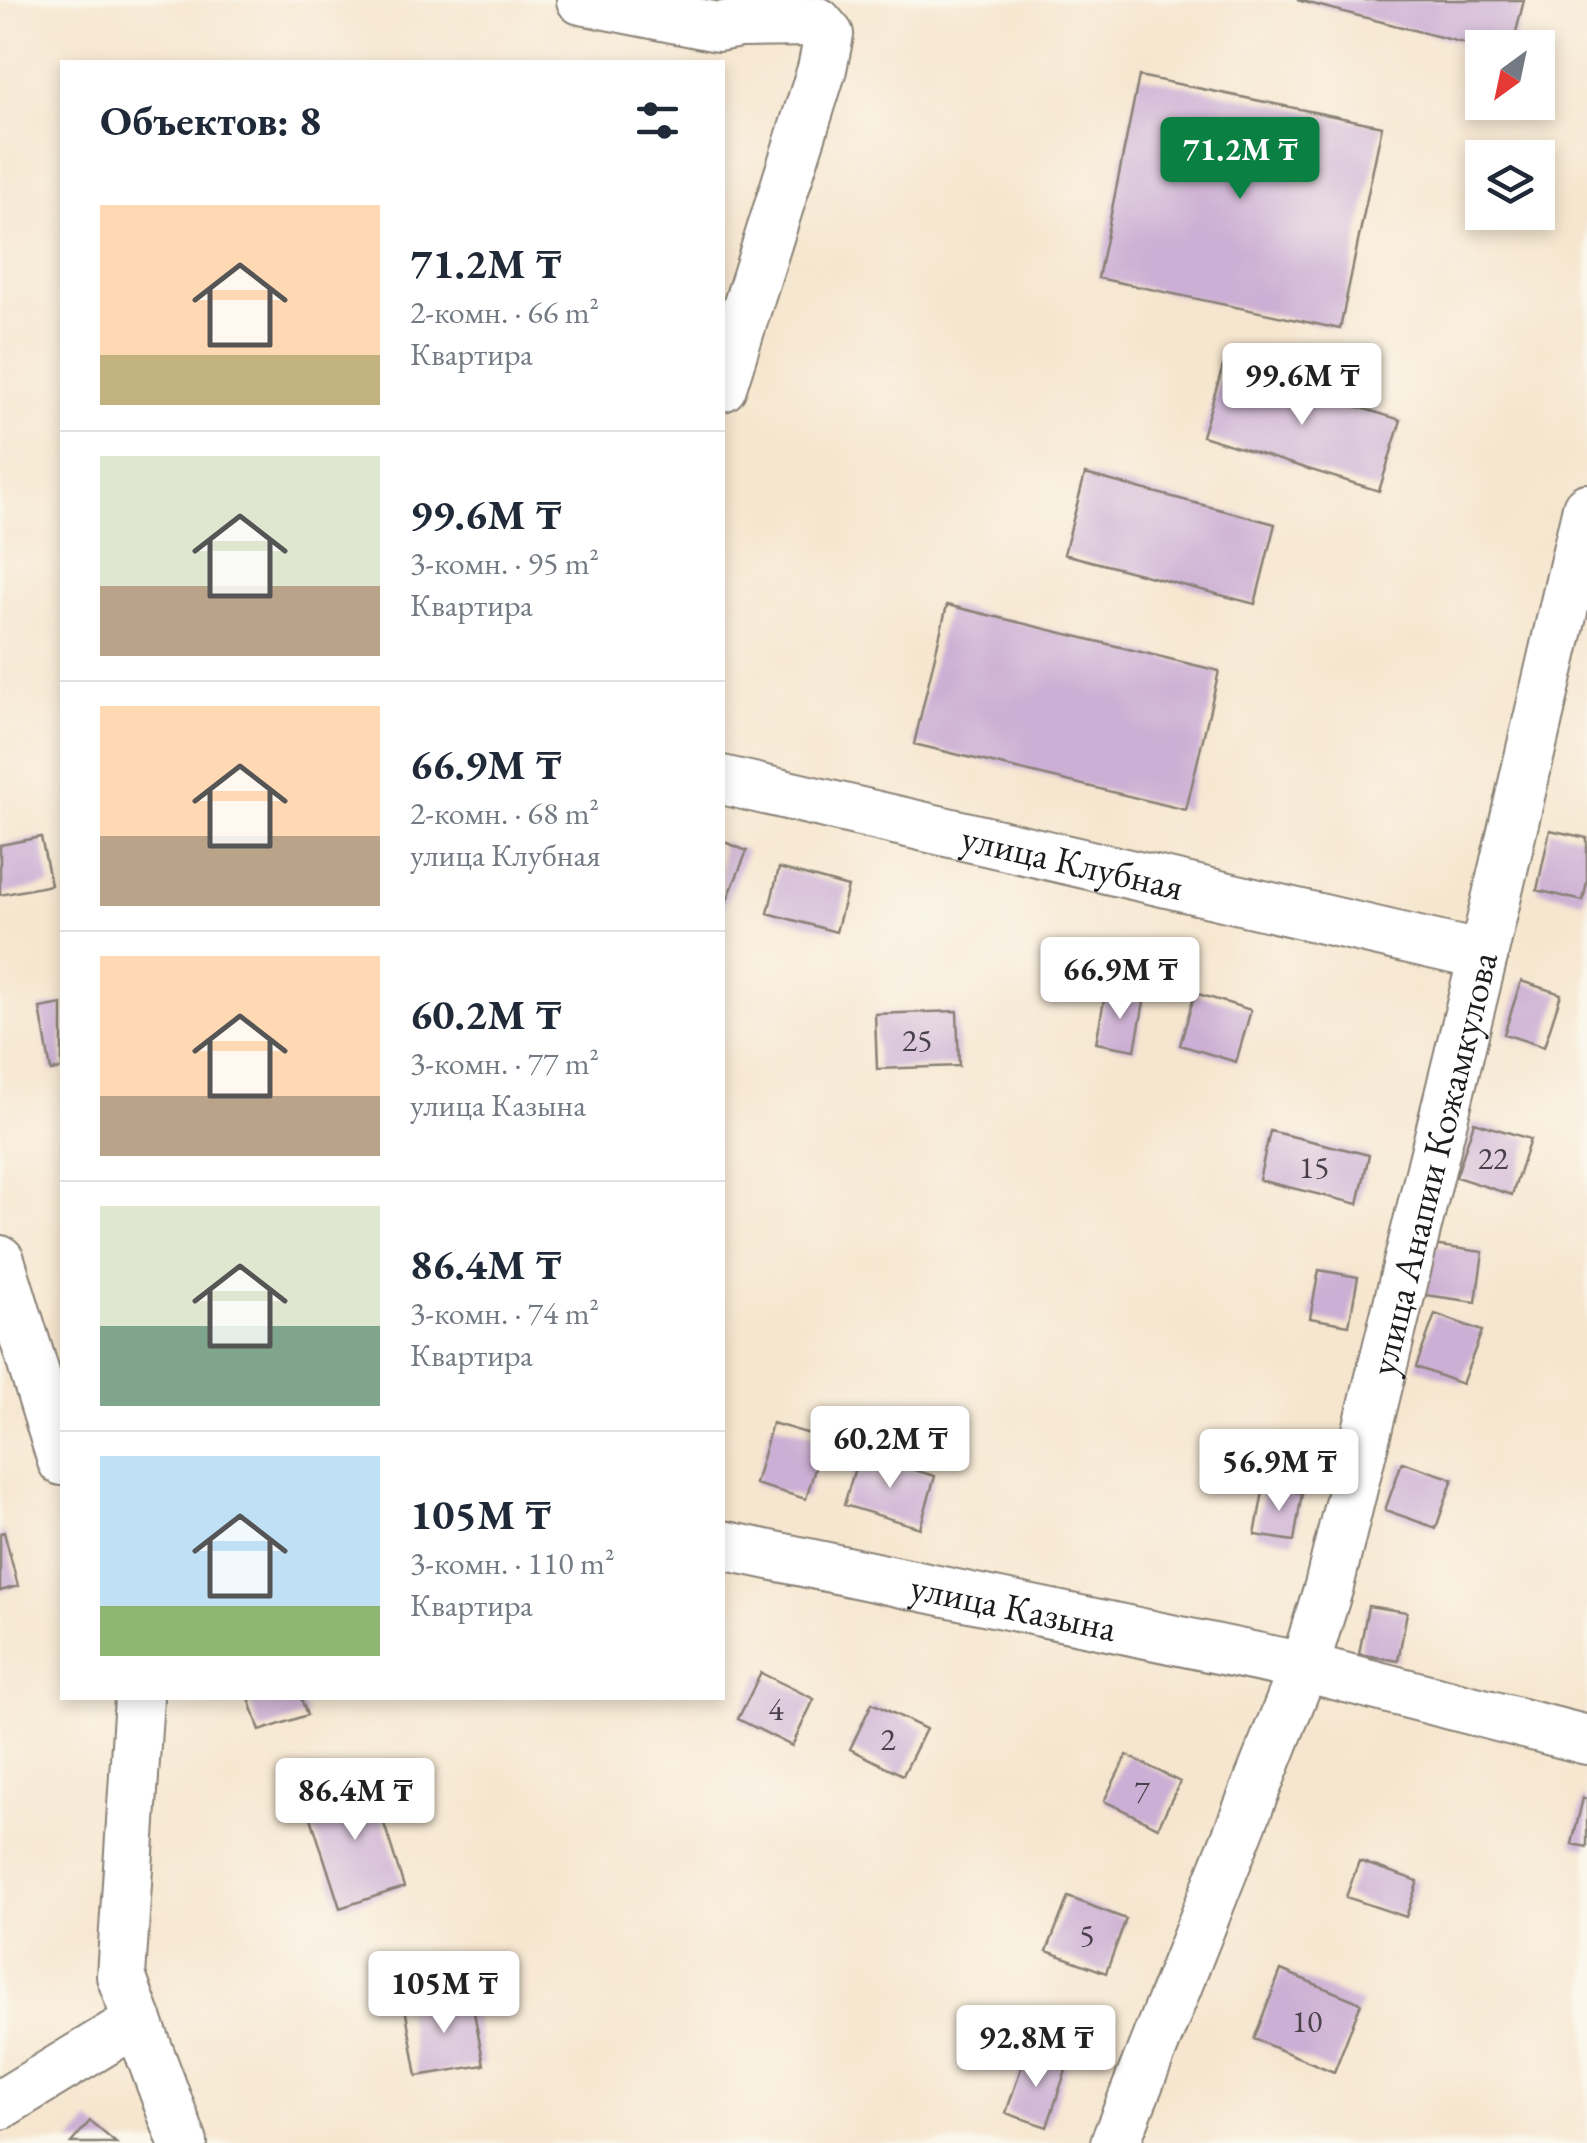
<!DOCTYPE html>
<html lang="ru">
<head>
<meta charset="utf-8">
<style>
  :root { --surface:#fff; --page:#f2f2f3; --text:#1f2937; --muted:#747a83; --line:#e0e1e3; --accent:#0b8043 }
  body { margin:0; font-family:"EB Garamond",serif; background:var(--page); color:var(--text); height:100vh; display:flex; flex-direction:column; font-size:38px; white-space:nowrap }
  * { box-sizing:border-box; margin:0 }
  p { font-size:32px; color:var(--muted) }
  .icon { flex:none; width:55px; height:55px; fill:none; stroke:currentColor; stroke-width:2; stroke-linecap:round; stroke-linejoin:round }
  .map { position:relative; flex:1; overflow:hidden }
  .sheet { position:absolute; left:60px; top:60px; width:665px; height:1640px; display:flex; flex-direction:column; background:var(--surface); border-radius:0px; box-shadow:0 5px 15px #0003 }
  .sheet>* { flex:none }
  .needle { width:65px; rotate:213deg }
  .fabs { position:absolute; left:1465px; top:30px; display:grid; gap:20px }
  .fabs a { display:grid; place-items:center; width:90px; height:90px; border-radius:0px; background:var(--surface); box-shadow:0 5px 15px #0003; font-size:50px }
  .price { position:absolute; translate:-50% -85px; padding:0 22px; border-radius:10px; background:#fff; color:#222; font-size:32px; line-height:65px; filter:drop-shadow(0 2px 5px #0008) }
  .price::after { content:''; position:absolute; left:50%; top:60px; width:30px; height:22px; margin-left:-15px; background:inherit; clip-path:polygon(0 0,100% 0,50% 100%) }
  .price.current { background:var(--accent); color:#fff }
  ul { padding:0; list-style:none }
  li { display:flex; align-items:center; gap:30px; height:250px; padding:0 40px }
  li+li { border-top:2px solid var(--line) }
  li span { display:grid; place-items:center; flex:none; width:280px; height:200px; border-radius:0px; color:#555 }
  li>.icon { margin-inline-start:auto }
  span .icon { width:120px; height:120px; fill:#fffc; stroke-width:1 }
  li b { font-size:42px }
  h2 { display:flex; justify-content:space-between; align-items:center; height:120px; padding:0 40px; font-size:42px }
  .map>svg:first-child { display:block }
  .building { fill:#ccafd4 }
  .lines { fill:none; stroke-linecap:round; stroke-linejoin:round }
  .minor-casing { stroke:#898176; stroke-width:52 }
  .minor { stroke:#fff; stroke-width:48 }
  .labels { text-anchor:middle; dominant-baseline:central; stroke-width:8; stroke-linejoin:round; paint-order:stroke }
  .number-label { font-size:32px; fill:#48414a }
  .street-label { font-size:38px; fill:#1c1c1c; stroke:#fbf7ec }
</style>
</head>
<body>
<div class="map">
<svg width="1587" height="2143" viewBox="0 0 1587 2143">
  <rect width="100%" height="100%" fill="#fbf7ec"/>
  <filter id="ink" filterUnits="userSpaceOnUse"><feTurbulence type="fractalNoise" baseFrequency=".01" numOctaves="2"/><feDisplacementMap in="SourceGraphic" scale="20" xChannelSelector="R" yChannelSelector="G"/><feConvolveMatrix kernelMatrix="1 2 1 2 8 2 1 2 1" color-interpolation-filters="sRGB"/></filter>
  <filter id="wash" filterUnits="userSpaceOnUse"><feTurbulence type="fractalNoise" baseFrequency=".0048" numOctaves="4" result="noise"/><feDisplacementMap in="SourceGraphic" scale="40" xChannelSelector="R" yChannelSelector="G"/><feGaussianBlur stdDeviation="2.25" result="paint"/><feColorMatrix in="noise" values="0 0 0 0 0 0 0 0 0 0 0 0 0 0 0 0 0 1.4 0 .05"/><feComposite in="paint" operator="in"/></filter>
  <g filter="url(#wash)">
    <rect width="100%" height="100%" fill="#f6e6cf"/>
    <g id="blocks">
      <path class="building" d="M1297 0H1524L1512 48H1483Z
        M1139 76 1382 126 1340 329 1098 278Z
        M1223 366 1401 420 1379 491 1202 436Z
        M1085 474 1275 524 1255 604 1064 554Z
        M947 605 1219 671 1186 810 914 744Z
        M1550 830 1587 838V882L1583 901 1537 890Z
        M41 837 51 885 0 895V845Z
        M722 841 747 851 723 910H722Z
        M779 868 848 887 836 932 768 913Z
        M1521 981 1561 994 1544 1047 1504 1034Z
        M1195 993 1251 1010 1236 1062 1180 1045Z
        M1105 995 1144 1002 1135 1050 1096 1043Z
        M62 1004V1069L51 1071 40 1008Z
        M957 1011 959 1066 877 1069 875 1014Z
        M1474 1122 1530 1139 1512 1195 1456 1177Z
        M1270 1131 1369 1155 1358 1204 1259 1180Z
        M1425 1244 1483 1252 1476 1302 1418 1294Z
        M1319 1270 1358 1277 1349 1325 1310 1318Z
        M1435 1314 1482 1331 1462 1384 1416 1367Z
        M772 1423 824 1438 806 1499 755 1484Z
        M859 1454 935 1476 920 1528 844 1505Z
        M1402 1462 1453 1479 1436 1528 1385 1510Z
        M1264 1486 1302 1493 1294 1541 1255 1535Z
        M4 1532 18 1586 0 1591V1533Z
        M1368 1606 1407 1612 1398 1661 1359 1654Z
        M761 1673 814 1699 792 1746 738 1719Z
        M249 1698H301L307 1715 260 1731Z
        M872 1703 926 1729 903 1775 850 1749Z
        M1127 1755 1180 1782 1158 1827 1104 1801Z
        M370 1779 404 1887 340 1908 305 1799Z
        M1583 1798 1587 1799V1847L1572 1844Z
        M1359 1861 1418 1881 1406 1917 1346 1897Z
        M1068 1897 1126 1919 1106 1973 1047 1951Z
        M1281 1970 1361 2003 1334 2072 1254 2039Z
        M471 1996 484 2065 417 2076 405 2007Z
        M1026 2053 1067 2067 1047 2127 1006 2113Z
        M90 2121 116 2143H71Z"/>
    </g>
  </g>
  <g filter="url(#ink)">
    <use href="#blocks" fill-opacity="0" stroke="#898176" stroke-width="2.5"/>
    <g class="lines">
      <g class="minor-casing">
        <g id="minor">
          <path d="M581 0 718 27 740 23 818 22 829 35 822 69 722 387"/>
          <path id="s1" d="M722 780 1483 956"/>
          <path d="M0 1260 62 1461"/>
          <path id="s2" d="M722 1545 1304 1667 1587 1740"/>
          <path d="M139 1698 121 1976 183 2143"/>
          <path d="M0 2105 138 2021"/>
          <path id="s3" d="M1115 2143 1304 1667 1329 1586 1483 956 1587 508"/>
        </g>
      </g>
      <use href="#minor" class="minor"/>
    </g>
  </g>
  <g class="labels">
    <g class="number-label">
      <text x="917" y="1040">25</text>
      <text x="1493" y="1158">22</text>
      <text x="1314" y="1167">15</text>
      <text x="776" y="1709">4</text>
      <text x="888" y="1739">2</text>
      <text x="1142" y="1791">7</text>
      <text x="1087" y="1935">5</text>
      <text x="1307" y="2021">10</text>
    </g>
    <g class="street-label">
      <text stroke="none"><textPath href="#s1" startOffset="360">улица Клубная</textPath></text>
      <text stroke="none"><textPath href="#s3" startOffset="1032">улица Анапии Кожамкулова</textPath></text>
      <text stroke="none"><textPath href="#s2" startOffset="298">улица Казына</textPath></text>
    </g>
  </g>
</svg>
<div class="fabs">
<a><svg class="needle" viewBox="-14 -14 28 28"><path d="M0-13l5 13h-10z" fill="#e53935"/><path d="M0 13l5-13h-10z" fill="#747a83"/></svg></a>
<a><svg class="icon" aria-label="layers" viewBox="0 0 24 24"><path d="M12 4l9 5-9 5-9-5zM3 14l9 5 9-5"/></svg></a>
</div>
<b class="price current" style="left:1240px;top:202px">71.2M ₸</b>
<b class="price" style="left:1302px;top:428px">99.6M ₸</b>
<b class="price" style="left:1120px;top:1022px">66.9M ₸</b>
<b class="price" style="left:890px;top:1491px">60.2M ₸</b>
<b class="price" style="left:1279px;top:1514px">56.9M ₸</b>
<b class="price" style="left:355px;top:1843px">86.4M ₸</b>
<b class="price" style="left:444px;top:2036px">105M ₸</b>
<b class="price" style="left:1036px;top:2090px">92.8M ₸</b>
<section class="sheet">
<h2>Объектов: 8<svg class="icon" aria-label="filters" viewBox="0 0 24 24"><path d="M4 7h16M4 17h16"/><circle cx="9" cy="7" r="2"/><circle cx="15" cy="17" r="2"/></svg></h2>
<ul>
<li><span style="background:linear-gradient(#ffd9b3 75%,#c2b280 0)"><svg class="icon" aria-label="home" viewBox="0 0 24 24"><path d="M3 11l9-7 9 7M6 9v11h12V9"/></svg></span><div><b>71.2M ₸</b><p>2-комн. · 66 m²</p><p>Квартира</p></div></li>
<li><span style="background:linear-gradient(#dfe7d0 65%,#b9a48a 0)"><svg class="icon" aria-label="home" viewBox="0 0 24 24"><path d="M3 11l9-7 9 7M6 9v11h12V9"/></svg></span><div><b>99.6M ₸</b><p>3-комн. · 95 m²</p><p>Квартира</p></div></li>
<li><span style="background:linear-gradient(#ffd9b3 65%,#b9a48a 0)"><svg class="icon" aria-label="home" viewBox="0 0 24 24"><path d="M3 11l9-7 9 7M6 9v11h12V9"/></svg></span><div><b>66.9M ₸</b><p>2-комн. · 68 m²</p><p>улица Клубная</p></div></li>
<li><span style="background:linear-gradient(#ffd9b3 70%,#b9a48a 0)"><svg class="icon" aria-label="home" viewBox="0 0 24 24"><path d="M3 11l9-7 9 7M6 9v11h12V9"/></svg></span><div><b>60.2M ₸</b><p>3-комн. · 77 m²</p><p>улица Казына</p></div></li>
<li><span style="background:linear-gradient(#dfe7d0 60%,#7fa58c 0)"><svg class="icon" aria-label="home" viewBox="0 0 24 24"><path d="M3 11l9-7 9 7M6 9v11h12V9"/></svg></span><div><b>86.4M ₸</b><p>3-комн. · 74 m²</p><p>Квартира</p></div></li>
<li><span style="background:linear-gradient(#bfe0f5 75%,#8fb573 0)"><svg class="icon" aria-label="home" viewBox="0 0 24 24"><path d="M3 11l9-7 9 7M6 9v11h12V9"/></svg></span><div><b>105M ₸</b><p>3-комн. · 110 m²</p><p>Квартира</p></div></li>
</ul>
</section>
</div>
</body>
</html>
